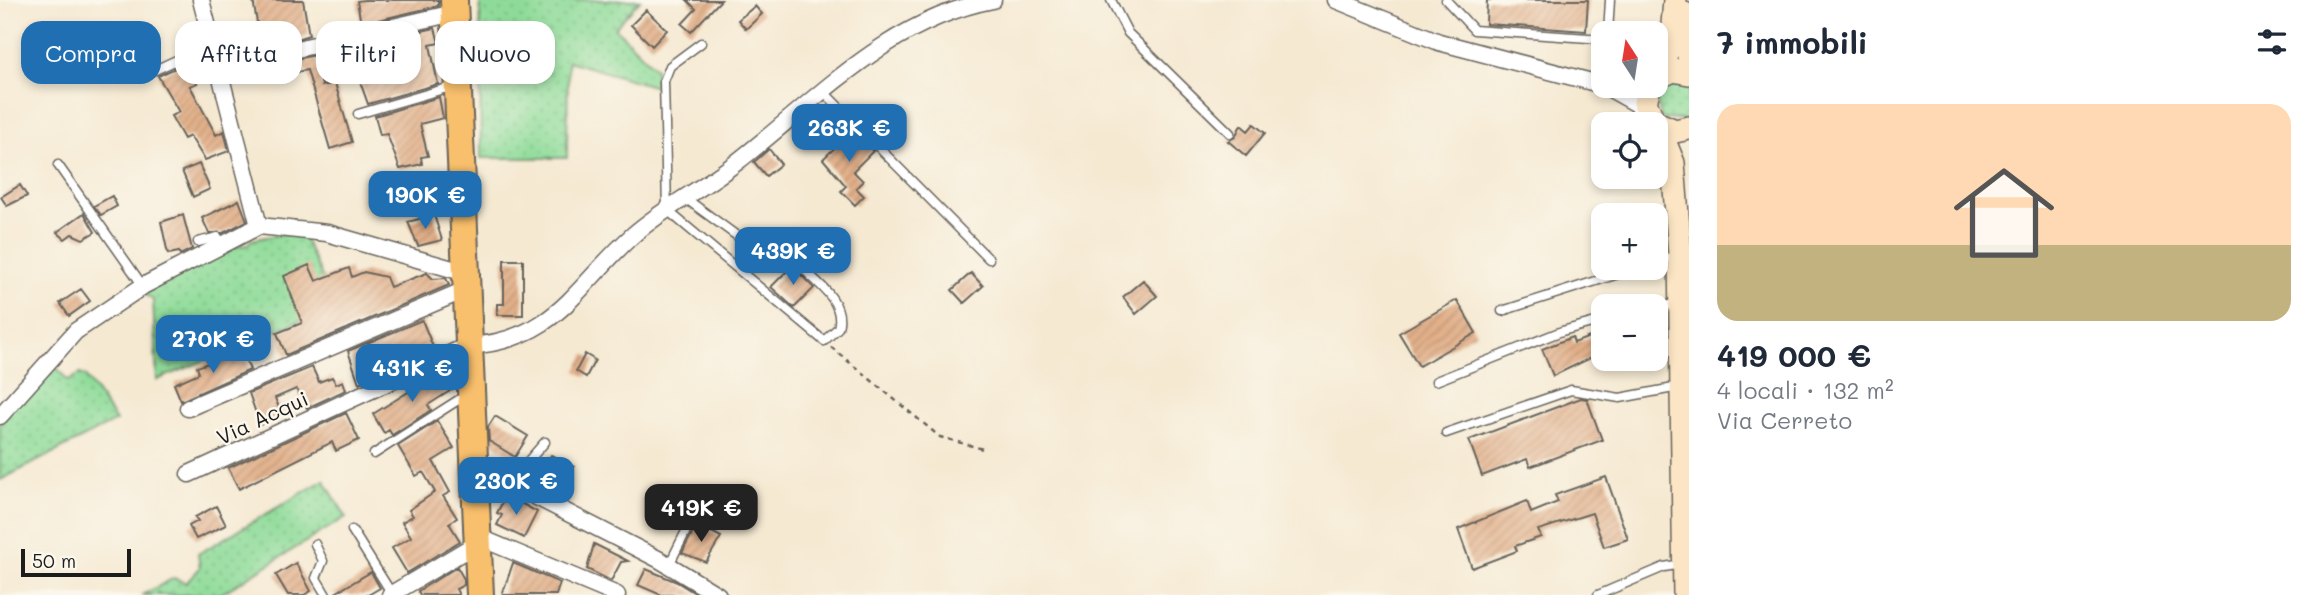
<!DOCTYPE html>
<html lang="it">
<head>
<meta charset="utf-8">
<style>
  :root { --surface:#fff; --page:#f6f6f7; --text:#1f2937; --muted:#747a83; --accent:#1f6fb2 }
  body { margin:0; font-family:Mali,sans-serif; background:var(--page); color:var(--text); height:100vh; display:flex; flex-direction:column; font-size:26px; white-space:nowrap }
  * { box-sizing:border-box; margin:0 }
  p { font-size:23px; color:var(--muted) }
  .icon { flex:none; width:38px; height:38px; fill:none; stroke:currentColor; stroke-width:2; stroke-linecap:round; stroke-linejoin:round }
  .map { position:relative; flex:1; overflow:hidden }
  .side { display:flex; flex-direction:column; background:var(--surface); width:630px }
  .side>* { flex:none }
  .top-card { position:absolute; left:21px; top:21px; width:665px; height:63px; display:flex; gap:14px }
  .needle { width:46px; rotate:348deg }
  .tools { position:absolute; left:1591px; top:21px; display:grid; gap:14px }
  .tools a { display:grid; place-items:center; width:77px; height:77px; border-radius:14px; background:var(--surface); box-shadow:0 4px 10px #0003; font-size:35px }
  .scale { position:absolute; left:21px; bottom:18px; width:110px; box-sizing:border-box; padding-left:7px; border:4px solid #1c1c1c; border-top:0; font-size:19px; line-height:24px; white-space:nowrap; color:#1c1c1c; -webkit-text-stroke:5px #fbf7ec; paint-order:stroke }
  .price { position:absolute; translate:-50% -60px; padding:0 16px; border-radius:14px; background:var(--accent); color:#fff; font-size:23px; line-height:46px; filter:drop-shadow(0 2px 4px #0008) }
  .price::after { content:''; position:absolute; left:50%; top:42px; width:21px; height:16px; margin-left:-10px; background:inherit; clip-path:polygon(0 0,100% 0,50% 100%) }
  .price.selected { background:#222; color:#fff }
  ul { padding:0; list-style:none }
  li { display:grid; align-content:center; gap:14px; height:371px; padding:0 28px }
  li span { display:grid; place-items:center; height:217px; border-radius:21px; color:#555 }
  li>.icon { margin-inline-start:auto }
  span .icon { width:126px; height:126px; fill:#fffc; stroke-width:1 }
  li b { font-size:30px }
  h2 { display:flex; justify-content:space-between; align-items:center; height:84px; padding:0 28px; font-size:30px }
  .tag { padding:0 24px; border-radius:21px; background:var(--surface); box-shadow:0 4px 10px #0003; font-size:24px; line-height:63px }
  .tag.selected { background:var(--accent); color:#fff }
  main { display:flex; flex:1; min-height:0 }
  .map>svg:first-child { display:block }
  .grass { fill:url(#grass-dots); stroke:#557c5a; stroke-width:2 }
  .building { fill:url(#building-hatch) }
  .lines { fill:none; stroke-linecap:round; stroke-linejoin:round }
  .service-casing { stroke:#68645c; stroke-width:11 }
  .minor-casing { stroke:#68645c; stroke-width:19 }
  .secondary-casing { stroke:#68645c; stroke-width:26 }
  .primary-casing { stroke:#68645c; stroke-width:30 }
  .path { stroke:#68645c; stroke-width:2.5; stroke-dasharray:5 5; stroke-linecap:butt }
  .service { stroke:#fff; stroke-width:8 }
  .minor { stroke:#fff; stroke-width:16 }
  .secondary { stroke:#fce5c4; stroke-width:23 }
  .primary { stroke:#f8bf6c; stroke-width:26 }
  .labels { text-anchor:middle; dominant-baseline:central; stroke-width:5; stroke-linejoin:round; paint-order:stroke }
  .street-label { font-size:21px; fill:#1c1c1c; stroke:#fbf7ec }
</style>
</head>
<body>
<main>
<div class="map">
<svg width="1689" height="595" viewBox="0 0 1689 595">
  <defs>
    <pattern id="grass-dots" width="8" height="8" patternUnits="userSpaceOnUse" patternTransform="scale(1.75)"><rect width="8" height="8" fill="#8edb99"/><path d="M2 2h.1M6 6h.1" fill="none" stroke="#7abb83" stroke-width="1.8" stroke-linecap="round"/></pattern>
    <pattern id="building-hatch" width="6" height="6" patternUnits="userSpaceOnUse" patternTransform="scale(1.75)"><rect width="6" height="6" fill="#e2b08a"/><path d="M-1 1l2-2M0 6l6-6M5 7l2-2" fill="none" stroke="#c19776"/></pattern>
  </defs>
  <rect width="100%" height="100%" fill="#fbf7ec"/>
  <filter id="ink" filterUnits="userSpaceOnUse"><feTurbulence type="fractalNoise" baseFrequency=".0143" numOctaves="2"/><feDisplacementMap in="SourceGraphic" scale="14" xChannelSelector="R" yChannelSelector="G"/><feConvolveMatrix kernelMatrix="1 2 1 2 8 2 1 2 1" color-interpolation-filters="sRGB"/></filter>
  <filter id="wash" filterUnits="userSpaceOnUse"><feTurbulence type="fractalNoise" baseFrequency=".00686" numOctaves="4" result="noise"/><feDisplacementMap in="SourceGraphic" scale="28" xChannelSelector="R" yChannelSelector="G"/><feGaussianBlur stdDeviation="1.57" result="paint"/><feColorMatrix in="noise" values="0 0 0 0 0 0 0 0 0 0 0 0 0 0 0 0 0 1.4 0 .05"/><feComposite in="paint" operator="in"/></filter>
  <g filter="url(#wash)">
    <rect width="100%" height="100%" fill="#f5e9d2"/>
    <path class="grass" d="M480 0H640L615 28 655 68 656 87 568 61 567 158H481Z
      M1670 79 1689 82V120L1662 119 1654 93Z
      M288 233 303 236 336 306 157 380 153 300 141 291 228 247 248 245 251 240Z
      M52 363 68 381 80 374 85 376 116 421 0 480V421Z
      M324 480 346 517 219 595H142L174 578 186 583 200 568 198 554Z"/>
    <g id="blocks">
      <path class="building" d="M253 0H303L309 35 290 41 287 52 295 59 316 55 322 86 335 83 352 142 330 149 307 70 292 73 285 46 262 51Z
        M364 0H438V6L361 24 357 1Z
        M687 0H721L691 32 682 24 696 9Z
        M1487 0H1588L1586 31 1486 24Z
        M755 6 762 14 746 29 738 20Z
        M646 10 667 30 652 46 631 25Z
        M435 28 439 43 430 45 438 84 368 104 348 48Z
        M186 63 197 83 190 86 216 135 224 131 229 151 205 160 190 136 184 139 171 116 179 112 158 76Z
        M439 97 443 118 420 124 428 156 421 157 422 164 400 169 387 134 380 135 375 116Z
        M1254 124 1265 133 1246 156 1228 141 1235 137 1241 125 1248 131Z
        M851 132 873 151 853 171 863 181 856 188 864 196 855 205 841 191 846 186 823 159Z
        M769 149 781 164 766 176 754 162Z
        M199 164 210 189 193 197 182 171Z
        M20 185 27 196 7 206 1 197Z
        M112 196 117 206 101 215 94 206Z
        M239 200 247 221 223 233H209L202 218Z
        M84 213 95 232 83 239 72 234 65 239 57 232Z
        M183 215 192 249 180 255 179 252 168 254 161 222Z
        M434 215 442 240 418 246 408 222Z
        M504 260H523V315H497V304H504Z
        M309 265 316 281 349 268 352 277 364 272 386 277 390 287 427 273 433 279 446 278 449 285 286 355 277 333 302 323 284 276Z
        M792 266 814 288 794 308 771 287Z
        M971 273 983 286 964 303 952 290Z
        M1143 280 1157 296 1136 314 1123 297Z
        M81 289 90 301 69 316 60 303Z
        M1457 300 1476 333 1419 366 1399 333Z
        M422 320 433 347 403 358 405 363 359 383 348 351Z
        M1603 332V352L1553 376 1542 349 1572 337 1574 343Z
        M242 351 250 370 181 401 174 384 199 373 197 367Z
        M585 354 595 360 586 377 576 371Z
        M312 367 319 382 332 377 336 384 343 381 346 390 307 408 296 389 275 398 282 415 260 425 249 393Z
        M442 371 453 389 428 405 431 410 392 435 389 430 384 433 373 414Z
        M1581 398 1587 399 1602 440 1530 467 1527 459 1482 476 1469 440Z
        M346 413 359 440 336 451 332 442 239 489 228 468Z
        M495 416 528 436 515 457 489 441 488 427Z
        M437 421 454 448 433 461 450 492 443 496 457 518 449 523 460 541 407 573 392 548 411 537 402 522 413 516 409 510 435 492 423 472 416 476 398 446Z
        M551 455 574 467 561 492 538 479Z
        M1606 477 1628 539 1604 547 1592 513 1538 530 1541 537 1515 546 1517 551 1472 568 1458 529 1527 501 1531 513 1558 502 1555 495Z
        M506 495 537 512 524 538 497 525 502 515 497 513Z
        M216 506 226 525 196 539 189 526 198 521 195 517Z
        M697 524 721 537 706 562 682 553Z
        M594 544 628 561 621 562 611 581 587 569Z
        M296 563 311 591 304 595H288L276 575Z
        M513 563 560 583 556 595H502Z
        M457 567 464 579V585L456 589 459 595H420L418 591Z
        M646 569 677 582 698 595H661L638 585Z
        M371 572 380 588 368 595H332Z"/>
    </g>
  </g>
  <g filter="url(#ink)">
    <use href="#blocks" fill-opacity="0" stroke="#68645c" stroke-width="2"/>
    <g class="lines">
      <g class="service-casing">
        <path id="service" d="M1111 0 1128 33 1230 133
          M1446 0 1474 30 1603 39
          M1608 33 1610 0
          M701 43 670 66 664 81 667 210 824 341 838 328C846 301 815 281 799 265
          M155 70 211 44
          M822 90 989 259
          M358 114 454 86
          M58 165 143 286
          M685 198 737 236
          M198 242 218 237 222 245
          M1656 262 1677 255
          M1656 308 1678 303
          M1502 311 1637 268
          M1436 381 1562 331 1603 320
          M1446 433 1571 390 1620 398 1679 387
          M374 454 466 395
          M495 473 523 467 545 442
          M352 530 392 594
          M315 544 323 561 316 578 326 595
          M669 565 694 515
          M1598 595 1664 567 1682 564"/>
      </g>
      <g class="minor-casing">
        <path id="minor" d="M201 0 259 226
          M1336 0 1439 42 1603 85
          M297 49 454 13
          M1605 86 1646 109
          M188 408 467 289
          M0 416 76 331 143 286 259 226 327 233 466 273
          M472 464 660 560 718 595
          M189 474 467 346C556 341 575 287 633 235 665 207 704 188 737 162 818 99 888 20 993 0
          M476 536 617 595
          M390 595 476 544"/>
      </g>
      <g class="secondary-casing">
        <path id="secondary" d="M1685 14 1689 56
          M1658 76 1672 37 1675 0
          M1656 78 1673 70 1689 73
          M1649 86 1645 103 1654 122 1675 131 1689 128
          M1658 126 1673 163 1680 254 1685 595"/>
      </g>
      <g class="primary-casing">
        <path id="primary" d="M454 0 480 595"/>
      </g>
      <path class="path" d="M831 347 940 437 983 449"/>
      <use href="#service" class="service"/>
      <use href="#minor" class="minor"/>
      <use href="#secondary" class="secondary"/>
      <use href="#primary" class="primary"/>
    </g>
  </g>
  <g class="labels">
    <g class="street-label">
      <text transform="translate(262 417) rotate(-25)">Via Acqui</text>
    </g>
  </g>
</svg>
<div class="tools">
<a><svg class="needle" viewBox="-14 -14 28 28"><path d="M0-13l5 13h-10z" fill="#e53935"/><path d="M0 13l5-13h-10z" fill="#747a83"/></svg></a>
<a><svg class="icon" aria-label="locate" viewBox="0 0 24 24"><circle cx="12" cy="12" r="6"/><path d="M12 2v4M12 18v4M2 12h4M18 12h4"/></svg></a>
<a>+</a>
<a>−</a>
</div>
<div class="scale">50 m</div>
<b class="price" style="left:849px;top:164px">263K €</b>
<b class="price" style="left:425px;top:231px">190K €</b>
<b class="price" style="left:793px;top:287px">439K €</b>
<b class="price" style="left:213px;top:375px">270K €</b>
<b class="price" style="left:412px;top:404px">431K €</b>
<b class="price" style="left:516px;top:517px">230K €</b>
<b class="price selected" style="left:701px;top:544px">419K €</b>
<div class="top-card">
<a class="tag selected">Compra</a>
<a class="tag">Affitta</a>
<a class="tag">Filtri</a>
<a class="tag">Nuovo</a>
</div>
</div>
<section class="side">
<h2>7 immobili<svg class="icon" aria-label="filters" viewBox="0 0 24 24"><path d="M4 7h16M4 17h16"/><circle cx="9" cy="7" r="2"/><circle cx="15" cy="17" r="2"/></svg></h2>
<ul>
<li><span style="background:linear-gradient(#ffd9b3 65%,#c2b280 0)"><svg class="icon" aria-label="home" viewBox="0 0 24 24"><path d="M3 11l9-7 9 7M6 9v11h12V9"/></svg></span><div><b>419 000 €</b><p>4 locali · 132 m²</p><p>Via Cerreto</p></div></li>
</ul>
</section>
</main>
</body>
</html>
